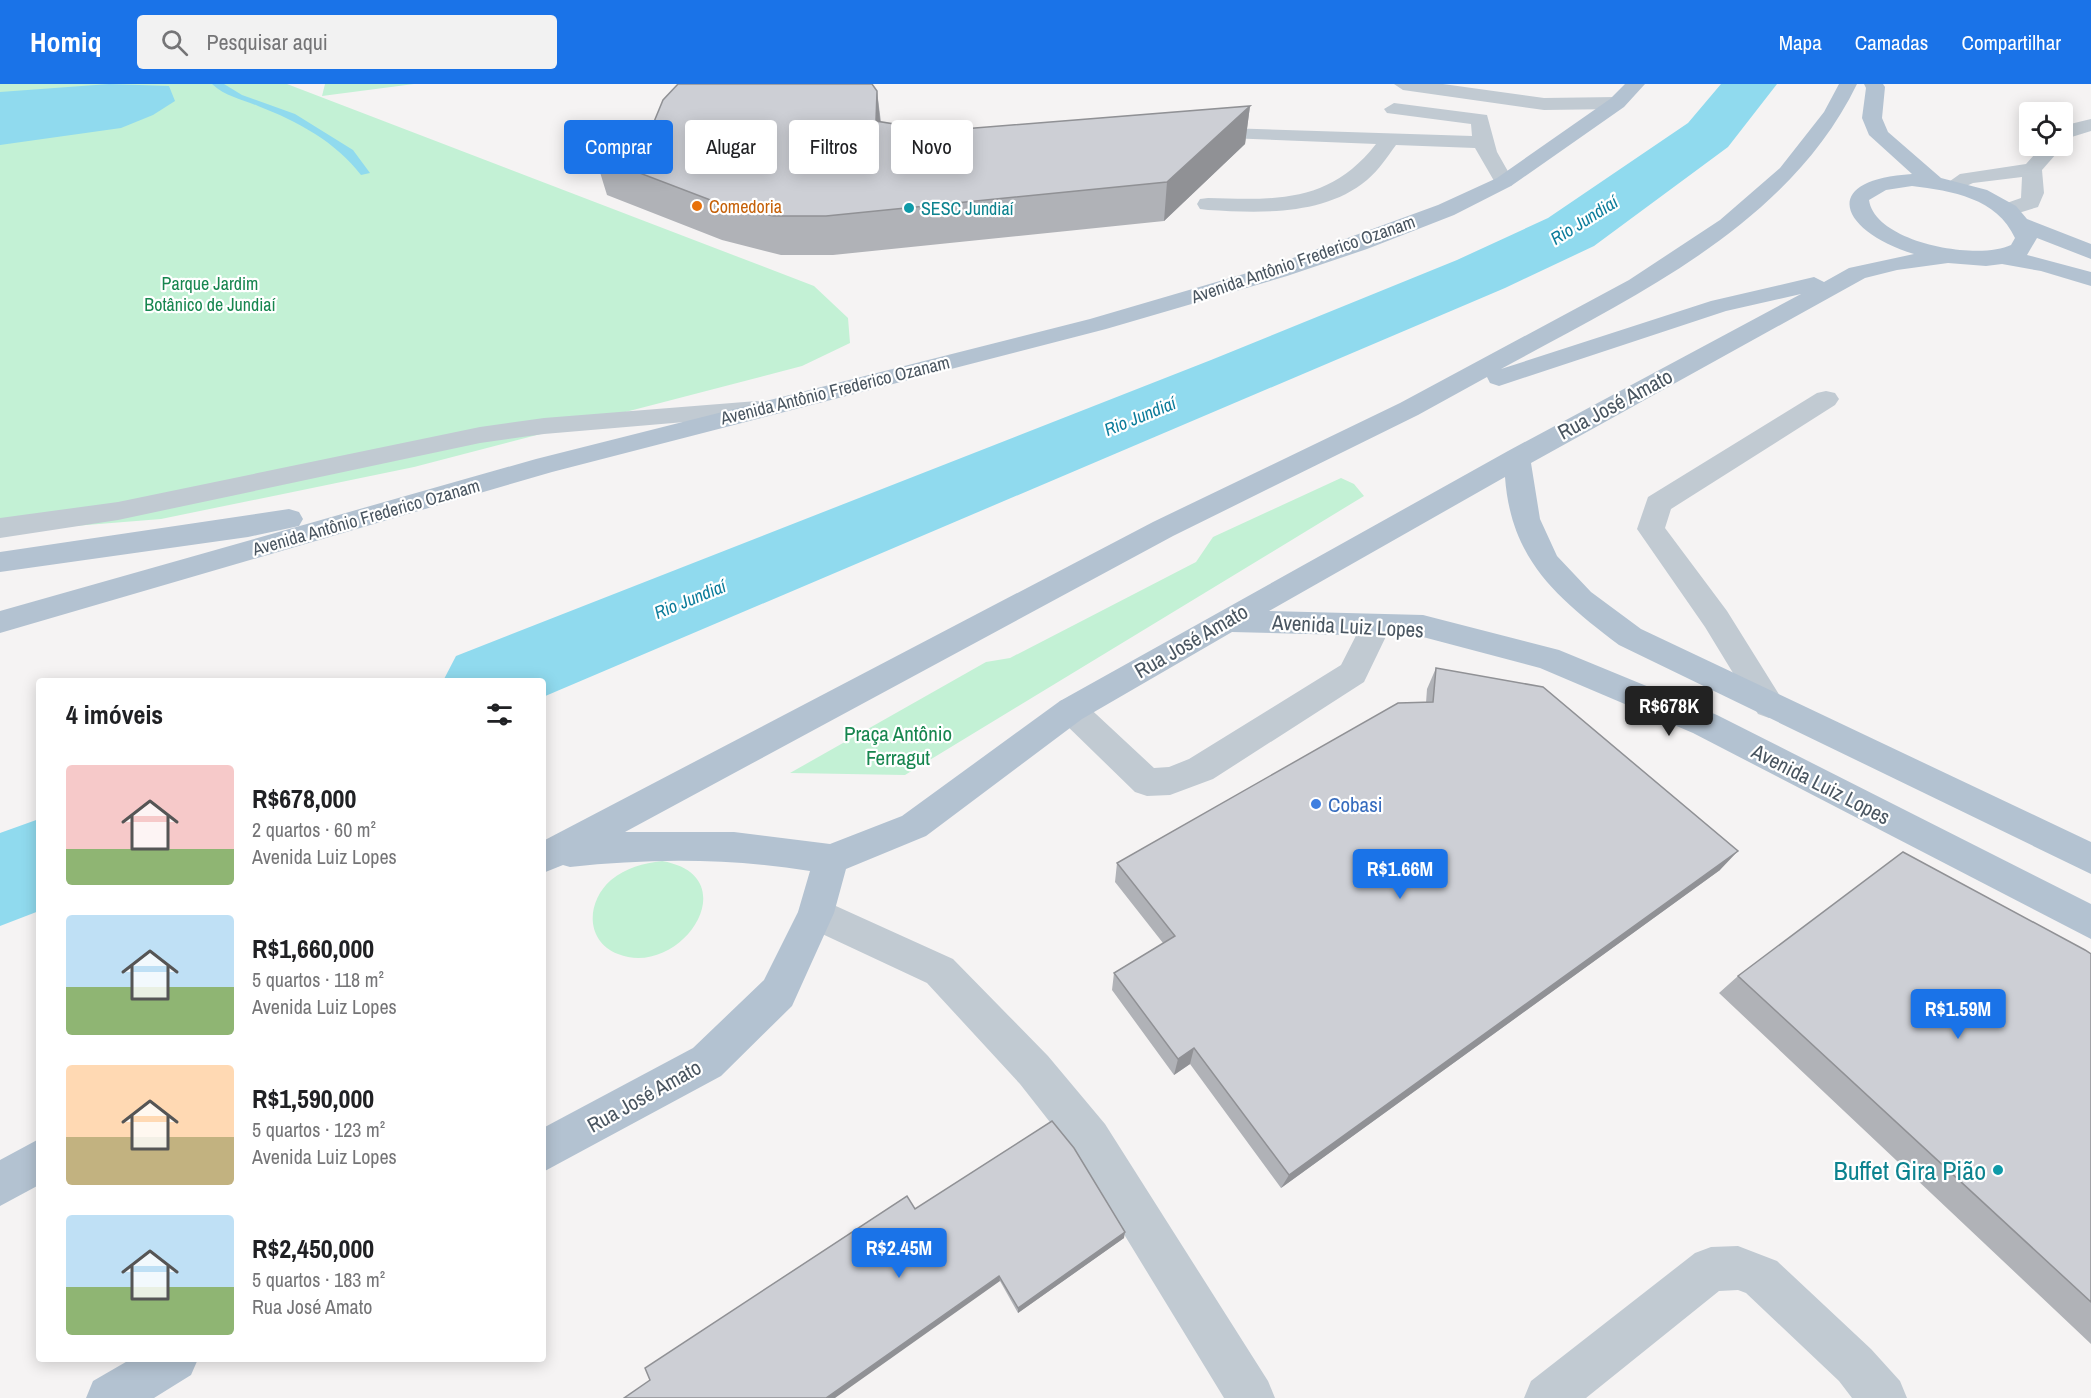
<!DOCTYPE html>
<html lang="pt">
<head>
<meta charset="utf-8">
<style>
  :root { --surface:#fff; --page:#f2f2f2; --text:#202124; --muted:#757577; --accent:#1a73e8 }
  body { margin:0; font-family:"Archivo Narrow",sans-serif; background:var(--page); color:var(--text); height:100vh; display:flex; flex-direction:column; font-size:22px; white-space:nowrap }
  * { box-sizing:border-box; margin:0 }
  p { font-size:20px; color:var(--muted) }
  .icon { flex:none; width:33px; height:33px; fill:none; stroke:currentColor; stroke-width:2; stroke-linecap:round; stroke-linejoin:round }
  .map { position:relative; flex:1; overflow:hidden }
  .panel { position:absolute; left:36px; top:594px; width:510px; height:684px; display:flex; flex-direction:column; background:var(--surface); border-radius:6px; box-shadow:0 3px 15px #0003 }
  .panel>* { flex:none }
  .guide { position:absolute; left:564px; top:36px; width:570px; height:54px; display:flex; gap:12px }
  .tools { position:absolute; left:2019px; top:18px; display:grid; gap:12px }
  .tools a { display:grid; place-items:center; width:54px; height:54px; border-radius:6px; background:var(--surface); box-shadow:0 3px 15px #0003; font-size:30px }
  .price { position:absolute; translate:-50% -51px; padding:0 14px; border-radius:6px; background:var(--accent); color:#fff; font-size:20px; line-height:39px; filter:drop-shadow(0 2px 3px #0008) }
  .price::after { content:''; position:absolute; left:50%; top:36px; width:18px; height:14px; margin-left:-9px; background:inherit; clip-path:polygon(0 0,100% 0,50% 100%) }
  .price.selected { background:#222; color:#fff }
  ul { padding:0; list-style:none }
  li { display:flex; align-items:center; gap:18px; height:150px; padding:0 30px }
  li span { display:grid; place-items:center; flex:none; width:168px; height:120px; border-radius:6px; color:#555 }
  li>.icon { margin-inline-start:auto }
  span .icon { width:72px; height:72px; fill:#fffc; stroke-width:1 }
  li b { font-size:26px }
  h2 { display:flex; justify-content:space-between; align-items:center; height:72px; padding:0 30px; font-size:26px }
  .tag { padding:0 21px; border-radius:6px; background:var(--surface); box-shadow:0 3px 15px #0003; font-size:21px; line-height:54px }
  .tag.selected { background:var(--accent); color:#fff }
  header { display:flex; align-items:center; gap:36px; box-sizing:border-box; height:84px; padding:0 30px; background:var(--accent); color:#fff }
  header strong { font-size:28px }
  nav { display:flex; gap:33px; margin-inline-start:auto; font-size:21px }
  .search { width:420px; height:54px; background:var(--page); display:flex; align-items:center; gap:15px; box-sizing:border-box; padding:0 21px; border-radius:6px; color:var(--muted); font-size:22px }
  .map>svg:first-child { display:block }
  .green { fill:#c3f1d5 }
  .water { fill:#90daee }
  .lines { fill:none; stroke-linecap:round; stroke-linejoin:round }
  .stream { fill:#90daee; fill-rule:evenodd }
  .river { fill:#90daee; fill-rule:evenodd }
  .minor { fill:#c1cad2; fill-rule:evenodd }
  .major { fill:#b3c2d1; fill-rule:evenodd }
  .wall { fill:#b0b2b7 }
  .shaded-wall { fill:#909195 }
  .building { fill:#cdcfd5; stroke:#909195; stroke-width:1.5 }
  .food-dot { fill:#e8710a; stroke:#fff; stroke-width:2 }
  .culture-dot { fill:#0f9aa8; stroke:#fff; stroke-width:2 }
  .shop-dot { fill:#3f7fe0; stroke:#fff; stroke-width:2 }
  .labels { text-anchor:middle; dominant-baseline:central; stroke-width:4.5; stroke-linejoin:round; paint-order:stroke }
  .far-food-label { font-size:18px; fill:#c56008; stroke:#fff; text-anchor:start }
  .far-culture-label { font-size:18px; fill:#0d838f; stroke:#fff; text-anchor:start }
  .far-water-label { font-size:18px; font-style:italic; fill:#0c7c9b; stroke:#fff }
  .far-street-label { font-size:18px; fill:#4a5661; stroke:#fff }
  .far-park-label { font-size:18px; fill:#17864f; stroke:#fff }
  .street-label { font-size:21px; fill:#4a5661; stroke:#fff }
  .park-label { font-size:21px; fill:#17864f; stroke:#fff }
  .shop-label { font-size:21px; fill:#366cbe; stroke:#fff; text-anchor:start }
  .near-culture-label { font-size:26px; fill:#0d838f; stroke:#fff; text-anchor:end }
</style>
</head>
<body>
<header>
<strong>Homiq</strong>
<div class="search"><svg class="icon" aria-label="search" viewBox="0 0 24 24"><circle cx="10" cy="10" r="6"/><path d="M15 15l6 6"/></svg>Pesquisar aqui</div>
<nav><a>Mapa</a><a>Camadas</a><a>Compartilhar</a></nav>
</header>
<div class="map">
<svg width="2091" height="1314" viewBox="0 0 2091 1314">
  <rect width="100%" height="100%" fill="#f5f3f3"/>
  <path class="green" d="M0 0H287L814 202 848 234 850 259 802 282 414 383 161 435 0 448Z
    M325 0H414L322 12Z
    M1341 394 1354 400 1364 412 905 691 790 689 986 578 1010 574 1196 478 1213 453Z
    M662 777C749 792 681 895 618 870 585 857 586 818 611 796 626 784 643 779 662 777Z"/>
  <path class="water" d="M109 0 169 2 175 17 153 31 121 44 0 61V8Z"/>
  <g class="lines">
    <path class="stream" d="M212 0H224L242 11 295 30 353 66 370 89 361 91C336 58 297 37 258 22 242 15 226 13 212 0Z"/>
    <path class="river" d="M1721 0H1777L1728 63 1594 162 1505 204 543 613V597H443L456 572 1211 276 1457 176 1548 134 1688 39Z
      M39 735V827L0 842V749Z"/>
    <path class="minor" d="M1394 0H1443L1544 14 1617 13 1627 19 1617 25 1544 26 1403 6Z
      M1394 19 1487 31 1497 68 1514 98 1511 102H1497L1475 64 1396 61C1387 73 1379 86 1367 96 1324 132 1260 129 1208 126L1200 125 1197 120 1200 115 1208 114C1277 116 1330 119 1376 60L1202 53 1195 51 1192 47 1195 43 1472 52 1471 40 1387 29 1384 25Z
      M2091 35V47L2062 56V42Z
      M2042 62H2063L2042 86 2044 109 2038 123 2009 132 2001 131 1998 126 2001 121 2021 114 2022 93 1973 99 1953 108 1946 106 1943 102 1960 90 2026 80Z
      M1826 307 1835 309 1839 315 1835 321 1671 425 1665 444 1727 527 1780 612 1785 621 1780 630 1769 634 1758 630 1705 543 1637 445 1648 413 1817 309Z
      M757 317 766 319 770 325 766 331 544 350 480 359 118 436 0 454V434L118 418 480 343 544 334Z
      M1376 531 1387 534 1391 542 1364 598 1213 695 1170 711 1147 712 1135 708 1060 635 1055 626 1060 617 1071 613 1082 617 1154 684 1169 683 1189 675 1341 581 1365 534Z
      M816 813 953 875 1048 972 1105 1040 1268 1297 1275 1314H1224L1075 1070 1020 1000 927 899 803 841 798 829 803 817Z
      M1738 1162 1777 1177 1871 1265 1900 1297 1907 1314H1852L1839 1297 1746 1209 1738 1206 1719 1207 1586 1314H1524L1531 1297 1695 1169 1711 1163Z"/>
    <path class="major" d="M1625 0H1645L1624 23 1511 102 1454 131 1367 165 1287 192 1106 245 552 388 0 549V527L536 375 1090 235 1271 182 1438 121 1497 94 1610 15Z
      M1839 0H1857C1788 142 1634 212 1501 285L1711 217 1814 193 1824 198 1849 184 1914 170C1843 149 1815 96 1912 90L1869 51 1862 34 1866 4 1864 0H1883L1885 3 1882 34 1888 48 1941 94 1987 106 2016 122 2027 135 2091 160V175L2037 154 2027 171 2091 188V202L2041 187 2002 180 1986 182 1948 179 1897 186 1865 194 1531 379 1540 435 1557 472 1591 508 1641 545 2091 758V790L1619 561C1557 514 1511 476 1505 393L1269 527 1423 531 1559 566 1717 631 2091 820V855L1693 649 1540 584 1423 553 1232 548 1082 635 926 752 846 785 834 829 792 922 721 992 543 1088V1044L693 964 764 896 798 828 810 787C730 774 650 774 570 783L563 781 543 789V757L1153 438 1400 319 1629 196 1720 136 1780 84 1824 28ZM1912 102C1952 107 1997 114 2015 154L2011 161C1978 177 1875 159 1869 116L1886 106ZM1801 210 1508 367 1060 617 902 732 830 760 734 748H625L1173 452 1418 331 1487 293 1490 299 1499 302 1508 299 1726 227Z
      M289 425 299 428 303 435 299 442 248 453 0 488V468Z
      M39 1055V1101L0 1122V1076Z
      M131 1275H198L191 1291 154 1314H86L93 1297Z"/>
  </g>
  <path class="wall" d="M877 7 881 38 938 47 1250 22 1245 60 1164 137 833 171H781L722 156 607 111 595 72 651 45Z
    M1436 584 1720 786 1281 1104 1190 980 1174 991 1112 906 1114 889 1163 859 1115 798 1117 779 1426 619 1427 605Z
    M2091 870V1260L1719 909 1738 892Z
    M915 1125 1124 1154 1018 1229 1000 1197Z"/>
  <path class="shaded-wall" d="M877 7 881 45 876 37Z
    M1250 22 1245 60 1164 137 1167 98Z
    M1738 767 1720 786 1281 1104 1289 1091Z
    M1194 964 1190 980 1174 991 1178 975Z
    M1125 1148 1124 1154 1018 1229V1224Z
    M999 1192 1000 1197 835 1314H826Z"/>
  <path class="building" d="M678 0H872L877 7 876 37 938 47 1250 22 1167 98 826 132H773L713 117 595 72 651 45 663 16Z
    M1436 584 1543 603 1738 767 1289 1091 1194 964 1178 975 1114 889 1175 852 1117 779 1398 619 1433 618Z
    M1903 768 2085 866 2091 870V1218L1738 892Z
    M1052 1037 1074 1064 1125 1148 1018 1224 999 1192 826 1314H624L650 1296 645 1284 907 1112 915 1125Z"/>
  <circle class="food-dot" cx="697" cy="122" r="6"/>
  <g class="culture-dot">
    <circle cx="909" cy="124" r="6"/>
    <circle cx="1998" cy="1086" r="6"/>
  </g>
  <circle class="shop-dot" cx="1316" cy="720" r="6"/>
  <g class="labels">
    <g class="far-food-label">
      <text x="709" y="122">Comedoria</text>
    </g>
    <g class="far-culture-label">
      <text x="921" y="124">SESC Jundiaí</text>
    </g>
    <g class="far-water-label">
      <text transform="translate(1584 136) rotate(-32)">Rio Jundiaí</text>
      <text transform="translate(1140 332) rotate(-22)">Rio Jundiaí</text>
      <text transform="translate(690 515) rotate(-22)">Rio Jundiaí</text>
    </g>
    <g class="far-street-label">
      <text transform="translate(1303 175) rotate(-19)">Avenida Antônio Frederico Ozanam</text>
      <text transform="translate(835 306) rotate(-14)">Avenida Antônio Frederico Ozanam</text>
      <text transform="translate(366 433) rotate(-16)">Avenida Antônio Frederico Ozanam</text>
    </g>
    <g class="far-park-label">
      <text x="210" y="199">Parque Jardim<tspan x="210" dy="21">Botânico de Jundiaí</tspan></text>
    </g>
    <g class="street-label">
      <text transform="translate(1615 320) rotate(-28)">Rua José Amato</text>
      <text transform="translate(1348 542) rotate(3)">Avenida Luiz Lopes</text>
      <text transform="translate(1191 557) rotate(-30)">Rua José Amato</text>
      <text transform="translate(1821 700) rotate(27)">Avenida Luiz Lopes</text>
      <text transform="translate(644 1012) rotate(-29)">Rua José Amato</text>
    </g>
    <g class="park-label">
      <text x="898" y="649">Praça Antônio<tspan x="898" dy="24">Ferragut</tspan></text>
    </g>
    <g class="shop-label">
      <text x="1328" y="720">Cobasi</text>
    </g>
    <g class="near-culture-label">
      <text x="1986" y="1086">Buffet Gira Pião</text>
    </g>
  </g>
</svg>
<div class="tools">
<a><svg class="icon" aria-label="locate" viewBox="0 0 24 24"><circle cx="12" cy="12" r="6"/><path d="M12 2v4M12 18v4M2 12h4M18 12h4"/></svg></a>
</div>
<b class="price selected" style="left:1669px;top:653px">R$678K</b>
<b class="price" style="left:1400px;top:816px">R$1.66M</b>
<b class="price" style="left:1958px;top:956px">R$1.59M</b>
<b class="price" style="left:899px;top:1195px">R$2.45M</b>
<div class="guide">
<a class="tag selected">Comprar</a>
<a class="tag">Alugar</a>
<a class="tag">Filtros</a>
<a class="tag">Novo</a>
</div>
<section class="panel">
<h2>4 imóveis<svg class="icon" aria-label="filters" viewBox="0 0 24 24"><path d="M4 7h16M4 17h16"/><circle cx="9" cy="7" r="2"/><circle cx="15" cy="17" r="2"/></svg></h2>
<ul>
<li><span style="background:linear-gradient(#f6c9c9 70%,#8fb573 0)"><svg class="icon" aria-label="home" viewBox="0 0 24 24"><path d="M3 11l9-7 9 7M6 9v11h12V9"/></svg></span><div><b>R$678,000</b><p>2 quartos · 60 m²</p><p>Avenida Luiz Lopes</p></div></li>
<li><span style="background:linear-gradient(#bfe0f5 60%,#8fb573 0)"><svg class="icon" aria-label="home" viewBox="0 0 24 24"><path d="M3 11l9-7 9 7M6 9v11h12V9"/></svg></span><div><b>R$1,660,000</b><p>5 quartos · 118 m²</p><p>Avenida Luiz Lopes</p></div></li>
<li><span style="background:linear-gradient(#ffd9b3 60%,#c2b280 0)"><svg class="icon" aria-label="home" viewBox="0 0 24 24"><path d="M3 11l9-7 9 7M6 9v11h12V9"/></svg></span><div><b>R$1,590,000</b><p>5 quartos · 123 m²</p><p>Avenida Luiz Lopes</p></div></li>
<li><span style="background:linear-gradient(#bfe0f5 60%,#8fb573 0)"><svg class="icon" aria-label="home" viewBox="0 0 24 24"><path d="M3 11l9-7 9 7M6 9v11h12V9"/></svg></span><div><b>R$2,450,000</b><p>5 quartos · 183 m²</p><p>Rua José Amato</p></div></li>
</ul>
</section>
</div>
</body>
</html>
